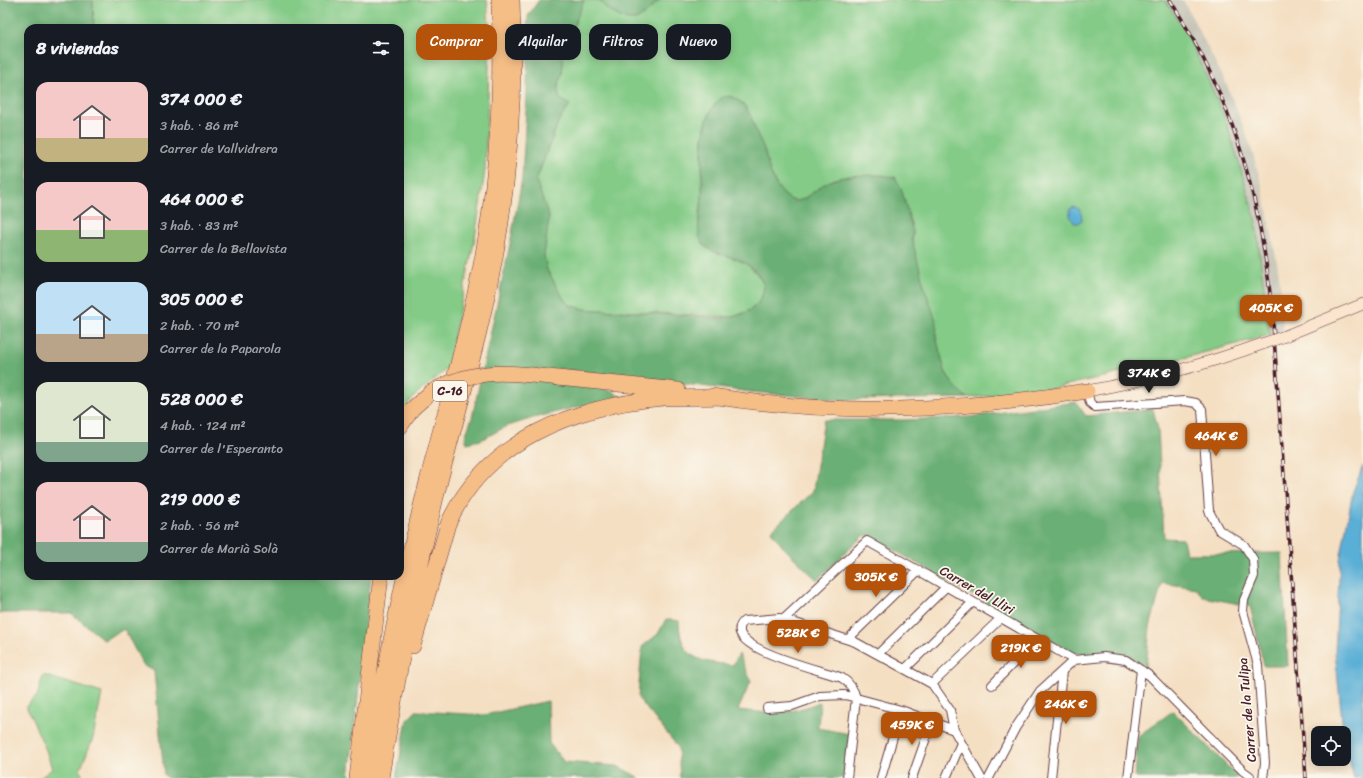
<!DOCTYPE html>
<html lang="es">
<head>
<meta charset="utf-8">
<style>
  :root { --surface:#171b24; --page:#242831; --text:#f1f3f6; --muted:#9ea1a6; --accent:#b45309 }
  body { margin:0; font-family:Sriracha,sans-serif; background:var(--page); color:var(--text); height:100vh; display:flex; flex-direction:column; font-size:15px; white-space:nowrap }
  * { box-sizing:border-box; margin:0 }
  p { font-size:13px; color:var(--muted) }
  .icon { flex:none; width:22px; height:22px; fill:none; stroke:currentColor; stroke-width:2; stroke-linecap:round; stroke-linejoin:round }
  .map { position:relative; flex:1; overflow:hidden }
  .details { position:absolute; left:24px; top:24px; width:380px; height:556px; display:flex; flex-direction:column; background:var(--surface); border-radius:12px; box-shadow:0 2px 10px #0003 }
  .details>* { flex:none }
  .guide { position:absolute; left:416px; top:24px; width:380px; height:36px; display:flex; gap:8px }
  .controls { position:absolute; left:1311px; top:726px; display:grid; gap:8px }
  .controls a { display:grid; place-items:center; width:40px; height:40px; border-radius:8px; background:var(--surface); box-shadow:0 2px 10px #0003; font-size:20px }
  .price { position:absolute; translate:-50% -34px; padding:0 9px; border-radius:8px; background:var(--accent); color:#fff; font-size:13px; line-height:26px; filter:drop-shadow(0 1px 2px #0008) }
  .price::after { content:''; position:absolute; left:50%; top:24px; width:12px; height:9px; margin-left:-6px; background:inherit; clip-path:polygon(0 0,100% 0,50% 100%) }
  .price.on { background:#222; color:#fff }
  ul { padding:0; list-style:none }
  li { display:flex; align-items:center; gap:12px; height:100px; padding:0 12px }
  li span { display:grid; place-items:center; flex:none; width:112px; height:80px; border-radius:12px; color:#555 }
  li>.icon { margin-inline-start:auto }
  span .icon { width:48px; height:48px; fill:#fffc; stroke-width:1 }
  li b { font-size:17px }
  h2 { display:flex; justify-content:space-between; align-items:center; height:48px; padding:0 12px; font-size:17px }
  .chip { padding:0 14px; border-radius:12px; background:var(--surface); box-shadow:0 2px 10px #0003; font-size:14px; line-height:36px }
  .chip.on { background:var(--accent); color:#fff }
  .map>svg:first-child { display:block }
  .industrial { fill:#c6c5b8 }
  .green { fill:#84cb87; stroke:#677559 }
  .forest { fill:#6baf74; stroke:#5a6750 }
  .water { fill:#5aafd6; stroke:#526780 }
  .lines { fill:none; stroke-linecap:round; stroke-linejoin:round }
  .minor-casing { stroke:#643c42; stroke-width:10 }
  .secondary-casing { stroke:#643c42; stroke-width:12 }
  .motorway-casing { stroke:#643c42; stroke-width:16 }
  .minor { stroke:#fff; stroke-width:8 }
  .secondary { stroke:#fbe5cf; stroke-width:11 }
  .motorway { stroke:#f6be87; stroke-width:15 }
  .rail-casing { stroke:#4a1f2b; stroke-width:3.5 }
  .rail { stroke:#fbf7ec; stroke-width:2; stroke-dasharray:6; stroke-linecap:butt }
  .secondary-bridge-casing { stroke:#643c42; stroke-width:12; stroke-linecap:butt }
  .motorway-bridge-casing { stroke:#643c42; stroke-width:16; stroke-linecap:butt }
  .secondary-bridge { stroke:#fbe5cf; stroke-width:11 }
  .motorway-bridge { stroke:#f6be87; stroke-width:15 }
  .labels { text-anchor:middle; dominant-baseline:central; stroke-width:3.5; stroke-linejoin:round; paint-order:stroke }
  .shield { fill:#fbf7ec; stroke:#7f6065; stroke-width:1 }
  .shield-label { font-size:12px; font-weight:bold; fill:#4a1f2b }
  .street-label { font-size:13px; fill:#4a1f2b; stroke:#fbf7ec }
</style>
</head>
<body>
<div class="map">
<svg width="1363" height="778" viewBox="0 0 1363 778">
  <rect width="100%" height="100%" fill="#fbf7ec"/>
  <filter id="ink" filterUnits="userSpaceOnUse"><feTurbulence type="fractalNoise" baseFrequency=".025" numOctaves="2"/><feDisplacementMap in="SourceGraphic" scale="8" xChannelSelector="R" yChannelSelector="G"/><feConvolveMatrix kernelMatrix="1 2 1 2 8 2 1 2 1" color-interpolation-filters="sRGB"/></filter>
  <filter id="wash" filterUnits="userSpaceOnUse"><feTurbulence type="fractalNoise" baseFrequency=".012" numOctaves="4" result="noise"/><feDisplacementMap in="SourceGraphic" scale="16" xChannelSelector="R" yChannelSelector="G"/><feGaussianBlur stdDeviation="0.9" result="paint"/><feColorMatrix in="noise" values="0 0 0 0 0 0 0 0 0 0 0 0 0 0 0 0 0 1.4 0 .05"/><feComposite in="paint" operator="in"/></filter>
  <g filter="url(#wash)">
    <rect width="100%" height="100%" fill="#f4dfc2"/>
    <path class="industrial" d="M1165 0H1183L1225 81 1248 138 1262 185 1277 262 1281 290 1283 330 1270 335 1262 268 1207 78 1188 36Z"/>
    <path class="green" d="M90 0H487L490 41 485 171 475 238 447 369 418 393 400 412V28H88Z
      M584 0H599C607 12 622 20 637 20L660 0H1165L1188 36 1223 113 1236 153 1255 217 1270 335 1161 364 1049 389 967 398 952 383 945 371 936 337 937 324 926 293 916 258 912 239 913 232 901 188 897 183 883 175 850 176 835 179 801 200C769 208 761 124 743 104 740 101 734 98 730 96 724 99 718 100 714 105 697 132 703 167 702 196 701 212 694 233 705 247 730 260 751 257 764 286 763 305 749 312 732 317L583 309 570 305 565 301 547 270 544 256 549 217 536 181 559 120 569 106 559 98 558 86 562 74 564 50Z
      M43 675 102 693 93 738 80 770 83 778H40L52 769 46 750 26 706 37 696Z"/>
    <path class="forest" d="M0 0H93L94 28H28V576H371L349 778H167L164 775 154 671 143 665 124 629 104 640 71 613H0Z
      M539 0H584L564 50 562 74 558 86 559 98 570 105 559 120 536 180 549 217 544 256 547 270 565 301 570 305 583 309 721 318C741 317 762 310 764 286 760 276 754 267 743 262 731 255 707 254 701 241 695 229 702 208 702 195 703 169 697 119 720 99 727 93 737 99 744 105 751 113 753 123 756 132 758 137 761 141 763 146 770 168 771 190 795 202 807 199 814 191 824 184 844 173 873 174 895 177L901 188 913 232 912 239 924 286 937 324 936 337 945 371 952 383 967 398 842 400 751 392 557 369 552 375 614 392 620 397 615 401 577 407 533 418 505 427 481 440 467 443 465 437 472 418 510 244 522 179 527 94 528 16Z
      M599 0H660C645 12 638 28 618 16 611 11 604 8 599 0Z
      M1076 402 1086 416 1153 409 1158 429 1164 538 1183 539 1186 554 1282 553 1288 666H1264L1250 606 1203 597 1196 588 1162 583 1150 627 1146 666C1135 659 1124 654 1111 653 1097 653 1085 656 1071 652L868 535 863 536 817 580 783 547 771 531 813 491 824 420H904L969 417Z
      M666 619 679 621C680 660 701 662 733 665L739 654 751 681 738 710C773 714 787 715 820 702L818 728 850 734 843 778H680L678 747 638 698 642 647 658 634Z
      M548 701 549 743 564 762 617 766 640 778H396L407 720 416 711 484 715Z
      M1173 711 1237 776 1236 778H1135L1138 736Z"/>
    <path class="water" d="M1074 207 1078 208 1081 212 1082 220 1078 223H1074L1070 216V209Z
      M1363 466V778H1354L1344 740 1335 652 1340 560 1353 491Z"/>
  </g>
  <g filter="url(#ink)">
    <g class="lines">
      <g class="minor-casing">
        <path id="minor" d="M1087 391 1090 403 1095 407 1185 401 1196 403 1202 409 1209 511 1219 530 1244 545 1253 559 1254 576 1244 600 1243 611 1258 665 1265 763 1263 778
          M784 619 867 541 1074 660
          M848 639 919 570
          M879 653 946 587
          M905 669 973 602
          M932 684 1001 618
          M992 685 1037 639
          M767 708 792 706 820 696 845 695 901 710 954 730
          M847 778 856 698C854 690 850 683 842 678 831 672 716 648 744 621L780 618 855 642 932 684 950 710 954 730 981 778
          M881 778 901 710
          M912 778 932 721
          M946 778 961 743
          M989 778 1016 727 1040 691 1074 660 1104 657 1126 660 1150 676 1243 771 1250 776
          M1051 778 1062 671
          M1128 778 1141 670"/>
      </g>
      <g class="secondary-casing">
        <path id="secondary" d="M1285 336 1363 304
          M1087 391C1148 380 1207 364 1265 343"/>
      </g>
      <g class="motorway-casing">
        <path id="motorway" d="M558 378 678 390
          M712 396C840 417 960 411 1087 391
          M400 427 412 409 431 392
          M413 646 448 524C486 439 575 406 663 398 682 397 701 398 720 397
          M357 778 381 576
          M367 778C382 678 402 579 427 482 445 410 467 338 481 265 498 178 502 89 499 0
          M381 778C397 680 415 582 439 485 461 399 488 310 501 222 512 148 515 74 512 0"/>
      </g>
      <use href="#minor" class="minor"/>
      <use href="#secondary" class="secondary"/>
      <use href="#motorway" class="motorway"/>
      <g class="rail-casing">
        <path id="rail" d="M1170 0C1233 99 1260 194 1272 310L1306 778"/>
      </g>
      <use href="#rail" class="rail"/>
      <g class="secondary-bridge-casing">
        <path id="secondary-bridge" d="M1265 343 1285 336"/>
      </g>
      <g class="motorway-bridge-casing">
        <path id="motorway-bridge" d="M431 392C473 367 511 372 558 378"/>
      </g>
      <use href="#secondary-bridge" class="secondary-bridge"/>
      <use href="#motorway-bridge" class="motorway-bridge"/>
    </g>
  </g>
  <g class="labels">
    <rect class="shield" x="433" y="381" width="34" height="20" rx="3"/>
    <g class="shield-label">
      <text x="450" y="391">C-16</text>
    </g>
    <g class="street-label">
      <text transform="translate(977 590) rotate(30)">Carrer del Lliri</text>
      <text transform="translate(1247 710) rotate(-95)">Carrer de la Tulipa</text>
    </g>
  </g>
</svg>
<div class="controls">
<a><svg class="icon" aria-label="locate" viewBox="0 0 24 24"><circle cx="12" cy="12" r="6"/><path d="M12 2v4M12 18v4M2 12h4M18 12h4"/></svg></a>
</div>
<b class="price" style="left:1271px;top:329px">405K €</b>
<b class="price on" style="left:1149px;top:394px">374K €</b>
<b class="price" style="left:1216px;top:457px">464K €</b>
<b class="price" style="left:876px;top:598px">305K €</b>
<b class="price" style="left:798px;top:654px">528K €</b>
<b class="price" style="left:1021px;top:669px">219K €</b>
<b class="price" style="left:1066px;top:725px">246K €</b>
<b class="price" style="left:912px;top:746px">459K €</b>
<div class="guide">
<a class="chip on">Comprar</a>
<a class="chip">Alquilar</a>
<a class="chip">Filtros</a>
<a class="chip">Nuevo</a>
</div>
<section class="details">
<h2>8 viviendas<svg class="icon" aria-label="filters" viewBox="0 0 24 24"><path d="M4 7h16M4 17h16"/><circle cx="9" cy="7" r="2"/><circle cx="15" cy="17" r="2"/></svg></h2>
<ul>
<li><span style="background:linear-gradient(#f6c9c9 70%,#c2b280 0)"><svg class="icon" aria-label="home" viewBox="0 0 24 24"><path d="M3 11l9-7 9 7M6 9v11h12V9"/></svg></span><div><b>374 000 €</b><p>3 hab. · 86 m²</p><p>Carrer de Vallvidrera</p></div></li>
<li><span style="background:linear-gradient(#f6c9c9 60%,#8fb573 0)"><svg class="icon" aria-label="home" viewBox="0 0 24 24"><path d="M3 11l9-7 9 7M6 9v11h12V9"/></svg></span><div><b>464 000 €</b><p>3 hab. · 83 m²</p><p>Carrer de la Bellavista</p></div></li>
<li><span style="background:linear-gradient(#bfe0f5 65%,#b9a48a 0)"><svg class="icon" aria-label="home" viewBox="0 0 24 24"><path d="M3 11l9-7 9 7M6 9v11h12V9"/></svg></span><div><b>305 000 €</b><p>2 hab. · 70 m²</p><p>Carrer de la Paparola</p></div></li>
<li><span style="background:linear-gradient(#dfe7d0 75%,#7fa58c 0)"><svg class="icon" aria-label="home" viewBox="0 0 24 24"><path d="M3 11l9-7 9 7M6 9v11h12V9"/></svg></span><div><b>528 000 €</b><p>4 hab. · 124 m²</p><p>Carrer de l'Esperanto</p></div></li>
<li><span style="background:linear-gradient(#f6c9c9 75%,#7fa58c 0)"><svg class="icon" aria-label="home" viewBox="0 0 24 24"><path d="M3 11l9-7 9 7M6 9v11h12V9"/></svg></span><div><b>219 000 €</b><p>2 hab. · 56 m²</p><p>Carrer de Marià Solà</p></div></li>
</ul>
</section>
</div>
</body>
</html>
